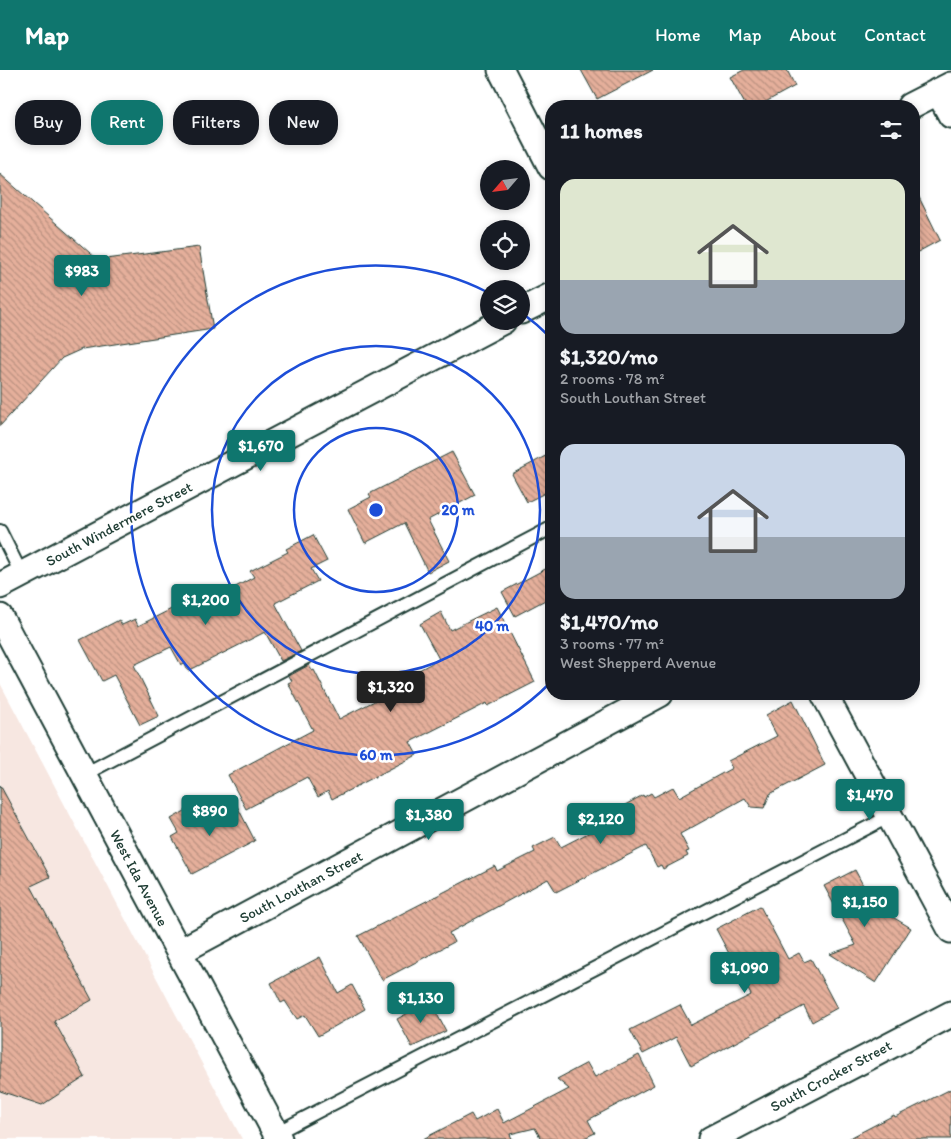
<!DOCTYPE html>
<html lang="en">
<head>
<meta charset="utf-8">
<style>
  :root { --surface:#171b24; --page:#20242c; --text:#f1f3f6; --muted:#9ea1a6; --accent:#0f766e }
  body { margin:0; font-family:Itim,sans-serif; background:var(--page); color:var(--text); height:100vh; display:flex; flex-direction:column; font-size:19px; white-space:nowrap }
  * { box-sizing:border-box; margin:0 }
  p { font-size:16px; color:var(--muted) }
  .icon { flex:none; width:28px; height:28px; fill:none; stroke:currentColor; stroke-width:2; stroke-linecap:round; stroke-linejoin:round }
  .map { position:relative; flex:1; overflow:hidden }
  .side { position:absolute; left:545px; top:30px; width:375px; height:600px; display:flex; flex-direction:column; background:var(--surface); border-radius:20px; box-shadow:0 2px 8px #0003 }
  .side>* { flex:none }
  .hud { position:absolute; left:15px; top:30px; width:455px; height:45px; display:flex; gap:10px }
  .needle { width:32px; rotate:242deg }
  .controls { position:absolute; left:480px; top:90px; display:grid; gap:10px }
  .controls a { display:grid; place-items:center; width:50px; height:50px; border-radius:50%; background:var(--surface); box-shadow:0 2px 8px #0003; font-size:25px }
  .price { position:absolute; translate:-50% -42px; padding:0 11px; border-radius:5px; background:var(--accent); color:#fff; font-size:16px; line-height:32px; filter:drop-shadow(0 1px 2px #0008) }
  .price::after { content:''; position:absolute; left:50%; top:30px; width:15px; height:11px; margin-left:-8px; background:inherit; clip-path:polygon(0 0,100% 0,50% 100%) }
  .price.selected { background:#222; color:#fff }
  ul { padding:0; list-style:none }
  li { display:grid; align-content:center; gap:10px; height:265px; padding:0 15px }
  li span { display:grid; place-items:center; height:155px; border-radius:15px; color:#555 }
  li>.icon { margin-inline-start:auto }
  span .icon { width:90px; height:90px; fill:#fffc; stroke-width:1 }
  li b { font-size:21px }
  h2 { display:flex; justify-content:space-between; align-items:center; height:60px; padding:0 15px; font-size:21px }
  .tag { padding:0 18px; border-radius:20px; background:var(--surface); box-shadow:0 2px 8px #0003; font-size:18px; line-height:45px }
  .tag.selected { background:var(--accent); color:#fff }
  header { display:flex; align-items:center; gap:30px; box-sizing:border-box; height:70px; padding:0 25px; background:var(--accent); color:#fff }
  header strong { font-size:24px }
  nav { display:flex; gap:28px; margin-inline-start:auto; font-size:18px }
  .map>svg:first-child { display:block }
  .built { fill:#f7e7e1 }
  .building { fill:url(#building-back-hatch); stroke:#1f3d34 }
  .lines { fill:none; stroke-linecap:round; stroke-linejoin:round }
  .lane-casing { stroke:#1f3d34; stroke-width:16 }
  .street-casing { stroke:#1f3d34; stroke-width:29 }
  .lane { stroke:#fff; stroke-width:12 }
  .street { stroke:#fff; stroke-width:25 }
  .ring { fill:none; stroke:#1d4ed8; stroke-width:2.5 }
  .labels { text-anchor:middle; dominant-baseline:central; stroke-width:5; stroke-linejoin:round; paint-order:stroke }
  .street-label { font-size:15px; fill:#1f3d34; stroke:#fff }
  .centre { fill:#1d4ed8; stroke:#fff; stroke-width:2.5 }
  .ring-label { font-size:15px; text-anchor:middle; font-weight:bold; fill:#1d4ed8; stroke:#fff; stroke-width:5; stroke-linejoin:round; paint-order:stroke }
</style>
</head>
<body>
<header>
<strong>Map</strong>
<nav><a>Home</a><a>Map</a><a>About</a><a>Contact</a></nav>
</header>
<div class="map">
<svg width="951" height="1069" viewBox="0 0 951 1069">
  <defs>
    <pattern id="building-back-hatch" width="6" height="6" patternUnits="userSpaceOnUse" patternTransform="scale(1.25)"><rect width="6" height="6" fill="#e5af9b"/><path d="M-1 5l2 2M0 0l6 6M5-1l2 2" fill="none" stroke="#b9907f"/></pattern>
  </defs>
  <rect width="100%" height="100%" fill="#fff"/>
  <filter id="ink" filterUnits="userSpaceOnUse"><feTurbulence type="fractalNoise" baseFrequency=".02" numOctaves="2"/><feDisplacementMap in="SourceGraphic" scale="10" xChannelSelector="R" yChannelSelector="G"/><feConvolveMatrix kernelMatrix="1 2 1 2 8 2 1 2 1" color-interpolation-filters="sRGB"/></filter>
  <g filter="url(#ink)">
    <path class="built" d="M0 613 242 1069H0Z"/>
    <path class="building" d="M581 0H653L597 29Z
      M744 0H787L795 16 758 36H746L730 7Z
      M0 104 98 190 199 177 213 259 82 279 62 288 0 356Z
      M914 117 940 170 914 184Z
      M452 382 475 425 428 450 449 491 428 502 404 453 365 473 348 439 371 427 369 424Z
      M551 383V420L527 432 512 404Z
      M313 465 327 491 311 499 318 511 275 533 301 581 281 591 265 562 188 601 184 593 181 595 171 577 134 595 159 646 140 655 114 605 102 611 80 570 119 550 122 555 135 549 138 556 197 526 202 535 254 507 250 501 288 482 286 479Z
      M551 496V527L515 546 502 522Z
      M497 537 535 612 488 636 487 633 410 672 417 685 332 729 328 721 318 727 307 707 246 739 228 705 313 660 288 613 292 611 289 606 309 595 312 601 314 600 339 649 404 616 401 610 439 589 420 554 441 542 450 560Z
      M793 630 825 695 770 724 764 738 751 737 745 728 680 764 689 781 686 782 688 786 663 799 661 795 657 797 646 776 556 822 548 809 449 863 454 872 382 910 358 866 495 796 497 801 535 782 533 778 555 767 561 777 629 742 625 735 643 725 644 727 651 723 654 727 673 717 679 727 732 698 728 691 777 666 766 645Z
      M0 715 50 807 31 816 92 930 54 951 85 1007 42 1035 0 1021Z
      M236 734 255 771 192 804 172 767 179 763 171 749 190 738 198 753Z
      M855 800 874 836 911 858 876 913 830 884 856 875 824 816Z
      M760 836 788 889 799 883 804 892 811 889 837 938 812 952 804 936 691 996 676 967 643 984 630 960 680 935 691 955 751 925 716 859Z
      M320 887 338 923 352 915 365 939 318 966 305 945 297 949 285 931 281 933 271 913Z
      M430 931 446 961 412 977 397 949Z
      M639 985 654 1015 588 1050 595 1063 582 1069H541L535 1058 510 1064 512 1069H423L471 1044 475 1051 497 1039 504 1053 569 1019 557 1009 587 993 595 1007Z
      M951 1019V1069H848L894 1045 895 1047Z"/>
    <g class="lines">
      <g class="lane-casing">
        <path id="lane" d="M0 461 22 505
          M83 705 551 458
          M276 1063 890 746"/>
      </g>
      <g class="street-casing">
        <path id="street" d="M501 0 551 97
          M938 21 951 45
          M910 36 951 15
          M521 241 551 226
          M0 516 503 251
          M0 547 279 1069
          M824 624 951 860
          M179 882 660 624
          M711 1069 951 944"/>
      </g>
      <use href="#lane" class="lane"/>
      <use href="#street" class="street"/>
    </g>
  </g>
  <g class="ring">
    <circle cx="376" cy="440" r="82"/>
    <circle cx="376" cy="440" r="164"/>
    <path d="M551 612A245 245 0 1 1 487 222M522 243A245 245 0 0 1 551 268"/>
  </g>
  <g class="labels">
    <g class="street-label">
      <text transform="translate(119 454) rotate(-28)">South Windermere Street</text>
      <text transform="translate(139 808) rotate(62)">West Ida Avenue</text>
      <text transform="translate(301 817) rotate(-28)">South Louthan Street</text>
      <text transform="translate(831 1006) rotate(-28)">South Crocker Street</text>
    </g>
  </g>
  <circle cx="376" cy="440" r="8" class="centre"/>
  <g class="ring-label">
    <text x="458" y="445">20 m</text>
    <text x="492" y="561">40 m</text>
    <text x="376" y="690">60 m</text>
  </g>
</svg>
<div class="controls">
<a><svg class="needle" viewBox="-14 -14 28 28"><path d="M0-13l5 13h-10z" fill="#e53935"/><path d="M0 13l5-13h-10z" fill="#9ea1a6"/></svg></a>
<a><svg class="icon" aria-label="locate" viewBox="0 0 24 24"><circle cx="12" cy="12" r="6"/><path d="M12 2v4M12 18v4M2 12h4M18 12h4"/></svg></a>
<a><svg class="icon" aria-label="layers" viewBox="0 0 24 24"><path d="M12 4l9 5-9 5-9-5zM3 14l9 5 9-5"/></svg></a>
</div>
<b class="price" style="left:82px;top:227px">$983</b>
<b class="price" style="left:261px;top:402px">$1,670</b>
<b class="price" style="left:206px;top:556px">$1,200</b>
<b class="price selected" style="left:391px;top:643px">$1,320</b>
<b class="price" style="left:870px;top:751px">$1,470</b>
<b class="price" style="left:210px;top:767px">$890</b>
<b class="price" style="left:429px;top:771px">$1,380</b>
<b class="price" style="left:601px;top:775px">$2,120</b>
<b class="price" style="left:865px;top:858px">$1,150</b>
<b class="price" style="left:745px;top:924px">$1,090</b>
<b class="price" style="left:421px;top:954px">$1,130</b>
<div class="hud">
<a class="tag">Buy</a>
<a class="tag selected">Rent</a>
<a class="tag">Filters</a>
<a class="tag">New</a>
</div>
<section class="side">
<h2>11 homes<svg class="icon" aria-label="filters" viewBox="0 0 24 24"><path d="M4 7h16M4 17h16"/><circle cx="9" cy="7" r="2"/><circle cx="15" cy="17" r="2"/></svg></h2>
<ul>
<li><span style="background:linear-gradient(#dfe7d0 65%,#9aa5b1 0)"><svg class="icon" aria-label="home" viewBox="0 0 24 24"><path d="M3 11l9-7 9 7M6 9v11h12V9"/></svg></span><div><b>$1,320/mo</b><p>2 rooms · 78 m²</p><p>South Louthan Street</p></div></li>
<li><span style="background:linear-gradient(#c9d6e8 60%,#9aa5b1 0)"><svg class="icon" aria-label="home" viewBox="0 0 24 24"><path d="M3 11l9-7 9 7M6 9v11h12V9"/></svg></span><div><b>$1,470/mo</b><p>3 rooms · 77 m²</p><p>West Shepperd Avenue</p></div></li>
</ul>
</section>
</div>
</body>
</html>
